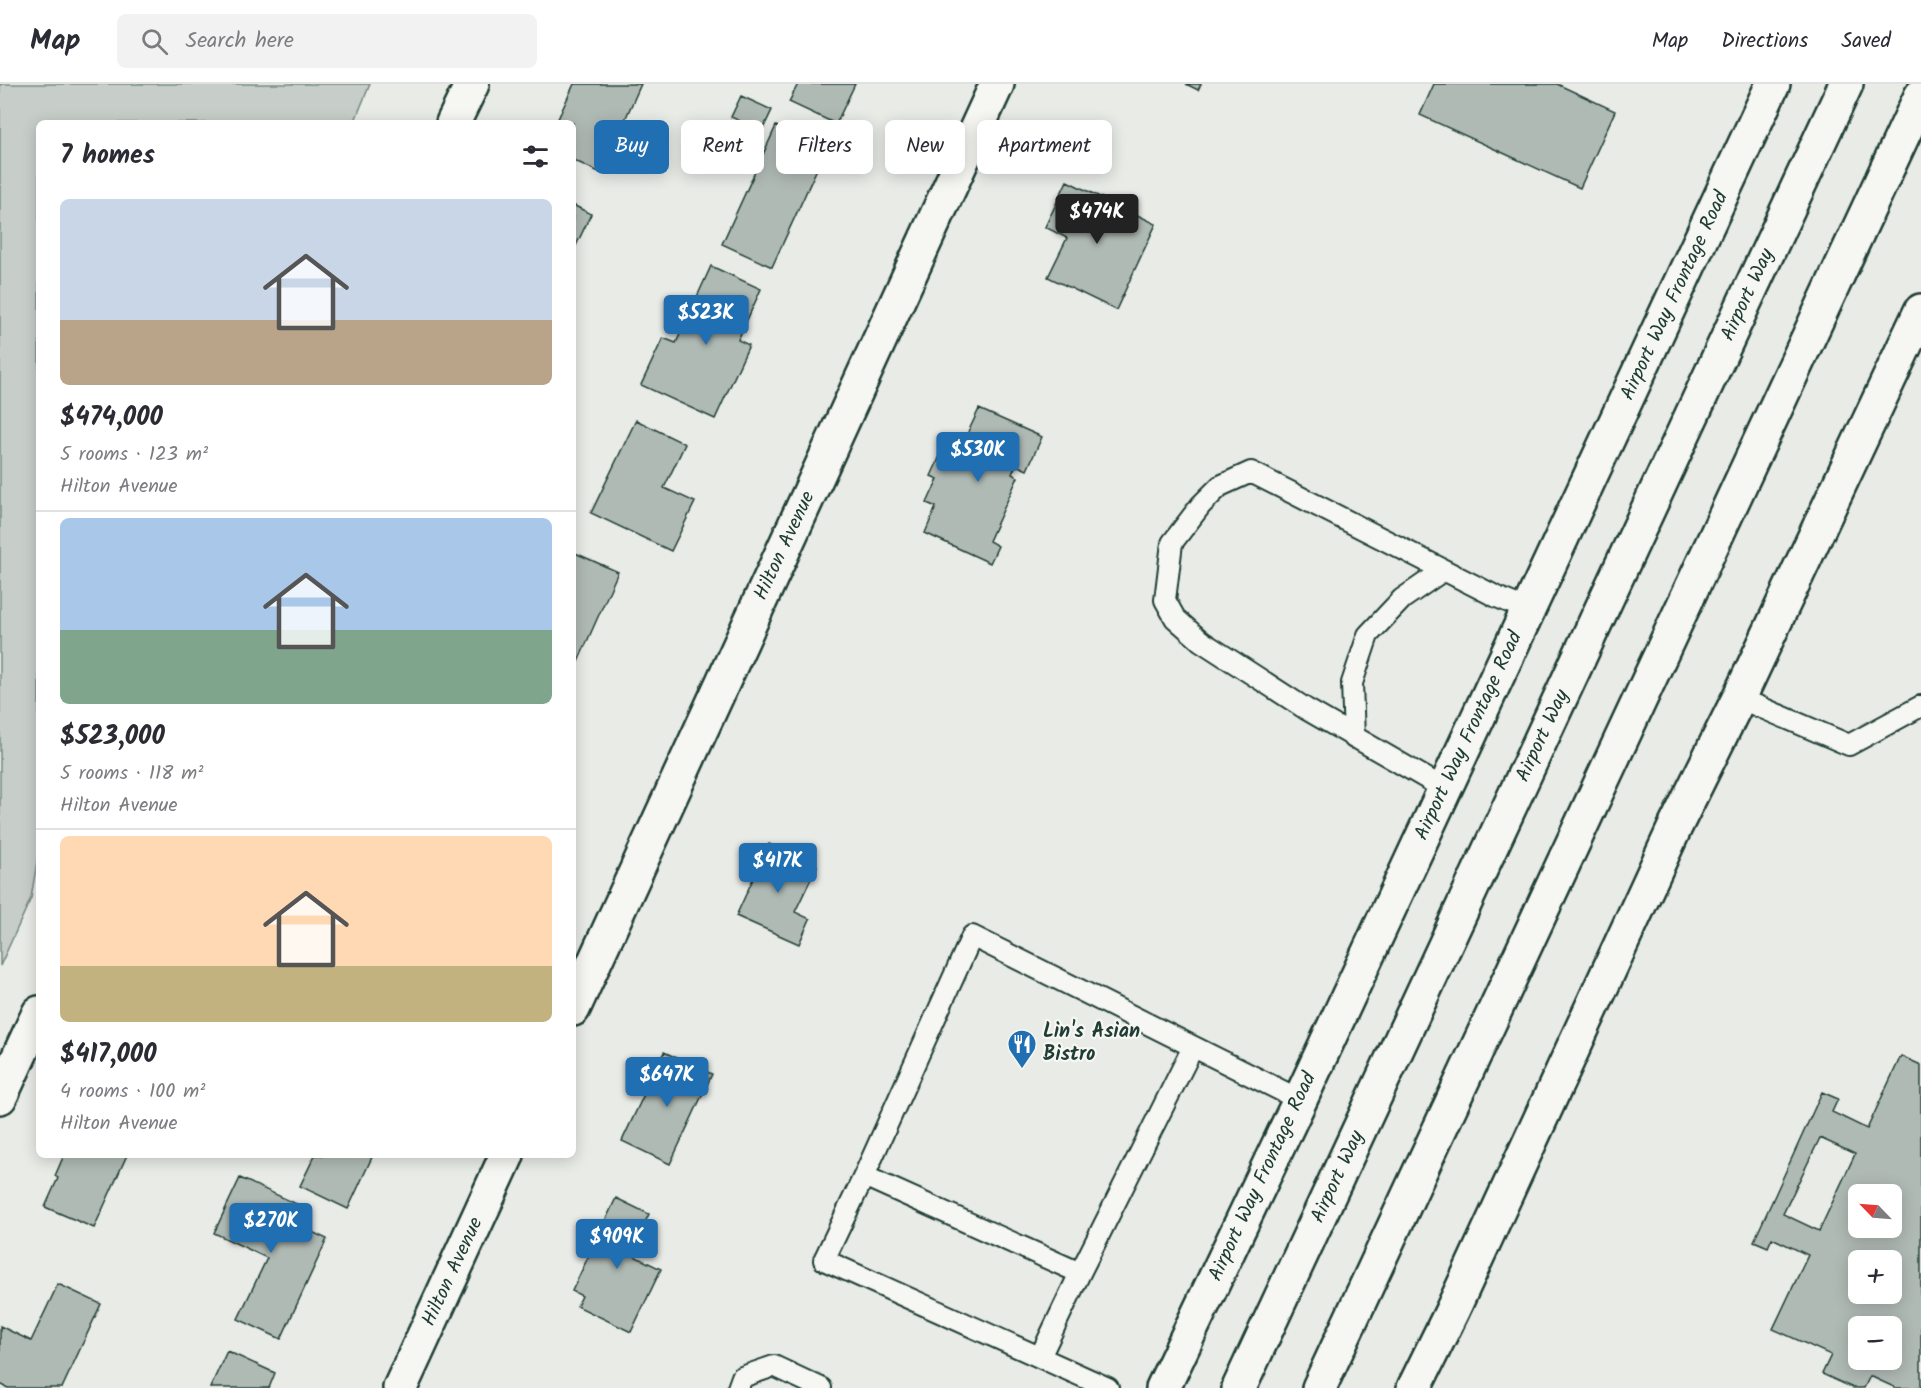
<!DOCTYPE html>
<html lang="en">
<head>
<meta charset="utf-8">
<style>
  :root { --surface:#fff; --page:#f2f2f3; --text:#2b2b33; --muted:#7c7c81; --line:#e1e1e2; --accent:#1f6fb2 }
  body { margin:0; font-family:Kalam,sans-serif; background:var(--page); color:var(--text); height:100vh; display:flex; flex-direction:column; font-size:22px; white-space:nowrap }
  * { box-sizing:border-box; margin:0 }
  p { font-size:20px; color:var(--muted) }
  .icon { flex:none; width:33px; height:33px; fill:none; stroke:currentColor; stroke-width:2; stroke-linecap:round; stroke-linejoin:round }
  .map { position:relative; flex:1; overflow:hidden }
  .side { position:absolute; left:36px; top:36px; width:540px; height:1038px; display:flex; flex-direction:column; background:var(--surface); border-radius:9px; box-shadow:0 3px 15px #0003 }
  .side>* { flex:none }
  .guide { position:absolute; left:594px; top:36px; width:570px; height:54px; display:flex; gap:12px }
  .needle { width:39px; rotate:295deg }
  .tools { position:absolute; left:1848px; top:1100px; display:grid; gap:12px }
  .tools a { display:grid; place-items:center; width:54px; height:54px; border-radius:9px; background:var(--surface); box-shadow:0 3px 15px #0003; font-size:30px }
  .price { position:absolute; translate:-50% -51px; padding:0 14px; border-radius:6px; background:var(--accent); color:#fff; font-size:20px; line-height:39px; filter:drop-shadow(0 2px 3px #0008) }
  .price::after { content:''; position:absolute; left:50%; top:36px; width:18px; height:14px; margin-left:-9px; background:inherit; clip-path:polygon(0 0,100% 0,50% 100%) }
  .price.current { background:#222; color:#fff }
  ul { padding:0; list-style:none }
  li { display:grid; align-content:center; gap:12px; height:318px; padding:0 24px }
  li+li { border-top:2px solid var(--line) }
  li span { display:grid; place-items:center; height:186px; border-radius:9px; color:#555 }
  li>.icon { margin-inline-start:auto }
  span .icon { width:108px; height:108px; fill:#fffc; stroke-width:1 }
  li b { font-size:26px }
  h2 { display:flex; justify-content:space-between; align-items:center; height:72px; padding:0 24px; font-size:26px }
  .pill { padding:0 21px; border-radius:9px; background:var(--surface); box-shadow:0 3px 15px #0003; font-size:21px; line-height:54px }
  .pill.current { background:var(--accent); color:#fff }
  header { display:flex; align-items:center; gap:36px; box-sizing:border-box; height:84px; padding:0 30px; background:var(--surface); border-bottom:2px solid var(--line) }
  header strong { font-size:28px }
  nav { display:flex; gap:33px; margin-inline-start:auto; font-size:21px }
  .search { width:420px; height:54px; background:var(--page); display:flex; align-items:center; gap:15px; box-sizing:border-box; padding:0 21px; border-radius:9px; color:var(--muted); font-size:22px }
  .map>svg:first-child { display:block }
  .green { fill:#c7cec9; stroke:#73867e; stroke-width:1.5 }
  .building { fill:#b0bab5; stroke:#1f3d34; stroke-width:1.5; fill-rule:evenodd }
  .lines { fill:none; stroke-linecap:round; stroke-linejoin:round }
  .lane-casing { stroke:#1f3d34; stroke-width:24 }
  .street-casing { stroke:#1f3d34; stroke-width:38 }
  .primary-casing { stroke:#1f3d34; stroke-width:38 }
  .lane { stroke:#f6f6f2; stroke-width:20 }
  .street { stroke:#f6f6f2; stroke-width:33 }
  .primary { stroke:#f6f6f2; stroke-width:33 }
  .labels { text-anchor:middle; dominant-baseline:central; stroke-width:4.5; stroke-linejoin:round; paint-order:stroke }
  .street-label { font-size:20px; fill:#1f3d34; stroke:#f6f6f2 }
  .poi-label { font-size:20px; font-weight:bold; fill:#1f3d34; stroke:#f6f6f2; text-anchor:start }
</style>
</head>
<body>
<header>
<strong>Map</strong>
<div class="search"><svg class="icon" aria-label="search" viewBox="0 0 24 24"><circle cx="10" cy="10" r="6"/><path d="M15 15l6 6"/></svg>Search here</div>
<nav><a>Map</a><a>Directions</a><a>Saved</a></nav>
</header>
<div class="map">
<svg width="1921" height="1304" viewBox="0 0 1921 1304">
  <rect width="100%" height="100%" fill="#e9ebe7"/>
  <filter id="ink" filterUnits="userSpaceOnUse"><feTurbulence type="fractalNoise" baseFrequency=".0167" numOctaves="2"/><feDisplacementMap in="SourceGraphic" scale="12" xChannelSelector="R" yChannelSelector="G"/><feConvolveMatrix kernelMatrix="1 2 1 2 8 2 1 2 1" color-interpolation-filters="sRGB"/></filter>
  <g filter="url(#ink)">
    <path class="green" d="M0 0H370L354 39H39V766L31 814 0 882Z"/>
    <path class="building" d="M574 0H641L601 89 573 76V39H561L562 37 558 35Z
      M798 0H855L836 40 789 18Z
      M1186 0H1201L1198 6Z
      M1434 0H1557L1615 27 1580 104 1420 31Z
      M741 12 772 26 762 47 731 33Z
      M776 42 826 65 772 183 722 160Z
      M1067 97 1156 140 1116 226 1048 193 1067 154 1045 143Z
      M573 121 591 130 573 168Z
      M711 182 761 205 738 256 749 261 715 335 641 301 663 254 676 259Z
      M979 325 1042 353 1027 386 1016 381 1012 390 1018 393 989 457 998 462 990 479 925 449 936 423 927 419 938 395 931 392 946 359 960 365Z
      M636 336 685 360 664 404 695 418 671 467 591 429Z
      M573 468 618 488 573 589Z
      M769 760 817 782 795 828 810 835 799 860 736 832Z
      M664 968 712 990 670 1080 622 1057Z
      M1901 972 1921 981V1304H1896L1870 1292 1864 1304H1853L1822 1290 1831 1271 1773 1245 1808 1171 1772 1154 1768 1163 1754 1157 1822 1008 1838 1015 1832 1028 1867 1045ZM1820 1054 1855 1070 1819 1147 1783 1130ZM1858 1110H1892V1143H1858ZM1858 1176H1892V1209H1858ZM1858 1242H1892V1275H1858Z
      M64 1071H127L94 1144 45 1123 58 1094 55 1092Z
      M315 1071H373L348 1125 300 1102Z
      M240 1094 299 1121 291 1138 327 1155 281 1255 238 1235 267 1174 214 1149Z
      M616 1114 649 1130 630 1170 661 1185 631 1248 577 1222 582 1212 572 1207Z
      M58 1200 101 1220 62 1304H8L0 1300V1242L31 1257Z
      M227 1267 275 1289 269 1304H210Z"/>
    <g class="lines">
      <g class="lane-casing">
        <path id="lane" d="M1739 614 1849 661 1921 622
          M1354 654 1352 599 1368 551 1402 515 1444 486
          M1445 705 1306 625 1201 557 1175 534 1165 516 1172 459 1201 421 1220 402 1251 388 1497 513 1528 526
          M864 1092 1080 1189
          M1040 1273 1080 1189 1193 963
          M738 1304 742 1293 774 1282 821 1304
          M1108 1304 824 1176 864 1092 972 852 1300 1016"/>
      </g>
      <g class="street-casing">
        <path id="street" d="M453 39 472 0
          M573 925 997 0
          M0 1013 39 929
          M400 1304 507 1071
          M1163 1304 1300 1016 1773 0
          M1414 1304 1452 1227 1675 743 1739 614 1921 227"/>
      </g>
      <g class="primary-casing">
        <path id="primary" d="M1239 1304 1846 0
          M1319 1304 1921 12"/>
      </g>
      <use href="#lane" class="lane"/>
      <use href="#street" class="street"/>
      <use href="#primary" class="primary"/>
    </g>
  </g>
  <defs>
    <g id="restaurant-pin" transform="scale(1.5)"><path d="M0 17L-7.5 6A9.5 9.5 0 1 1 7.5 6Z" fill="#1f6fb2" stroke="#f6f6f2"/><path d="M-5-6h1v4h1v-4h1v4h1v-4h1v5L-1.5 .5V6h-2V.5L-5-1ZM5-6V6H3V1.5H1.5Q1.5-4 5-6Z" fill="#fff"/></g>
  </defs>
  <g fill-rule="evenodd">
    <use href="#restaurant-pin" x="1022" y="960"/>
  </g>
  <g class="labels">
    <g class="street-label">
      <text transform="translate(1748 211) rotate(-65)">Airport Way</text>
      <text transform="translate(1675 212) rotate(-65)">Airport Way Frontage Road</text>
      <text transform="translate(785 462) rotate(-65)">Hilton Avenue</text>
      <text transform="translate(1469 652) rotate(-65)">Airport Way Frontage Road</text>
      <text transform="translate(1543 652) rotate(-65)">Airport Way</text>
      <text transform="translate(1263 1093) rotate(-65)">Airport Way Frontage Road</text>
      <text transform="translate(1338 1093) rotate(-65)">Airport Way</text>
      <text transform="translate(453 1188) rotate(-65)">Hilton Avenue</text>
    </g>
    <g class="poi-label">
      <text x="1043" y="948">Lin's Asian<tspan x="1043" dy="23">Bistro</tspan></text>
    </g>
  </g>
</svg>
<div class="tools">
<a><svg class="needle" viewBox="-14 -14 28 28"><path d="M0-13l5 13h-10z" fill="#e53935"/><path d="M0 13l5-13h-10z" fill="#7c7c81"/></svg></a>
<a>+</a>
<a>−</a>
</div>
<b class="price current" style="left:1097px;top:161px">$474K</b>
<b class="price" style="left:706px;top:262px">$523K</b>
<b class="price" style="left:978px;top:399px">$530K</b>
<b class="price" style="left:778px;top:810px">$417K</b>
<b class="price" style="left:667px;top:1024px">$647K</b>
<b class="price" style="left:271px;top:1170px">$270K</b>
<b class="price" style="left:617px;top:1186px">$909K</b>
<div class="guide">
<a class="pill current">Buy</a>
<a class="pill">Rent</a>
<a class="pill">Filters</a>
<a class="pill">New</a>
<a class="pill">Apartment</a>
</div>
<section class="side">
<h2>7 homes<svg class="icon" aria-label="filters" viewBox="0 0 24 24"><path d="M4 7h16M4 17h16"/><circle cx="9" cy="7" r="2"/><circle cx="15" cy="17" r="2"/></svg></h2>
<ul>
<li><span style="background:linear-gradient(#c9d6e8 65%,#b9a48a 0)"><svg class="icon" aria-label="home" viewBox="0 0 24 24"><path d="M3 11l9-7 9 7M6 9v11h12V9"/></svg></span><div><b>$474,000</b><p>5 rooms · 123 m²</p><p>Hilton Avenue</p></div></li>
<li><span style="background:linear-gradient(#a9c7e8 60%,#7fa58c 0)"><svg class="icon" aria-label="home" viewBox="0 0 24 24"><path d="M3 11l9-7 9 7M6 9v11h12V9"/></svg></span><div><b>$523,000</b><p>5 rooms · 118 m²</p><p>Hilton Avenue</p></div></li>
<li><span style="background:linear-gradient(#ffd9b3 70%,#c2b280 0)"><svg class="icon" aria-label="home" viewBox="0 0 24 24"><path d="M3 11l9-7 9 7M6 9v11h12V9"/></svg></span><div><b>$417,000</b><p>4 rooms · 100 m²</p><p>Hilton Avenue</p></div></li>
</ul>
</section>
</div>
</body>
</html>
